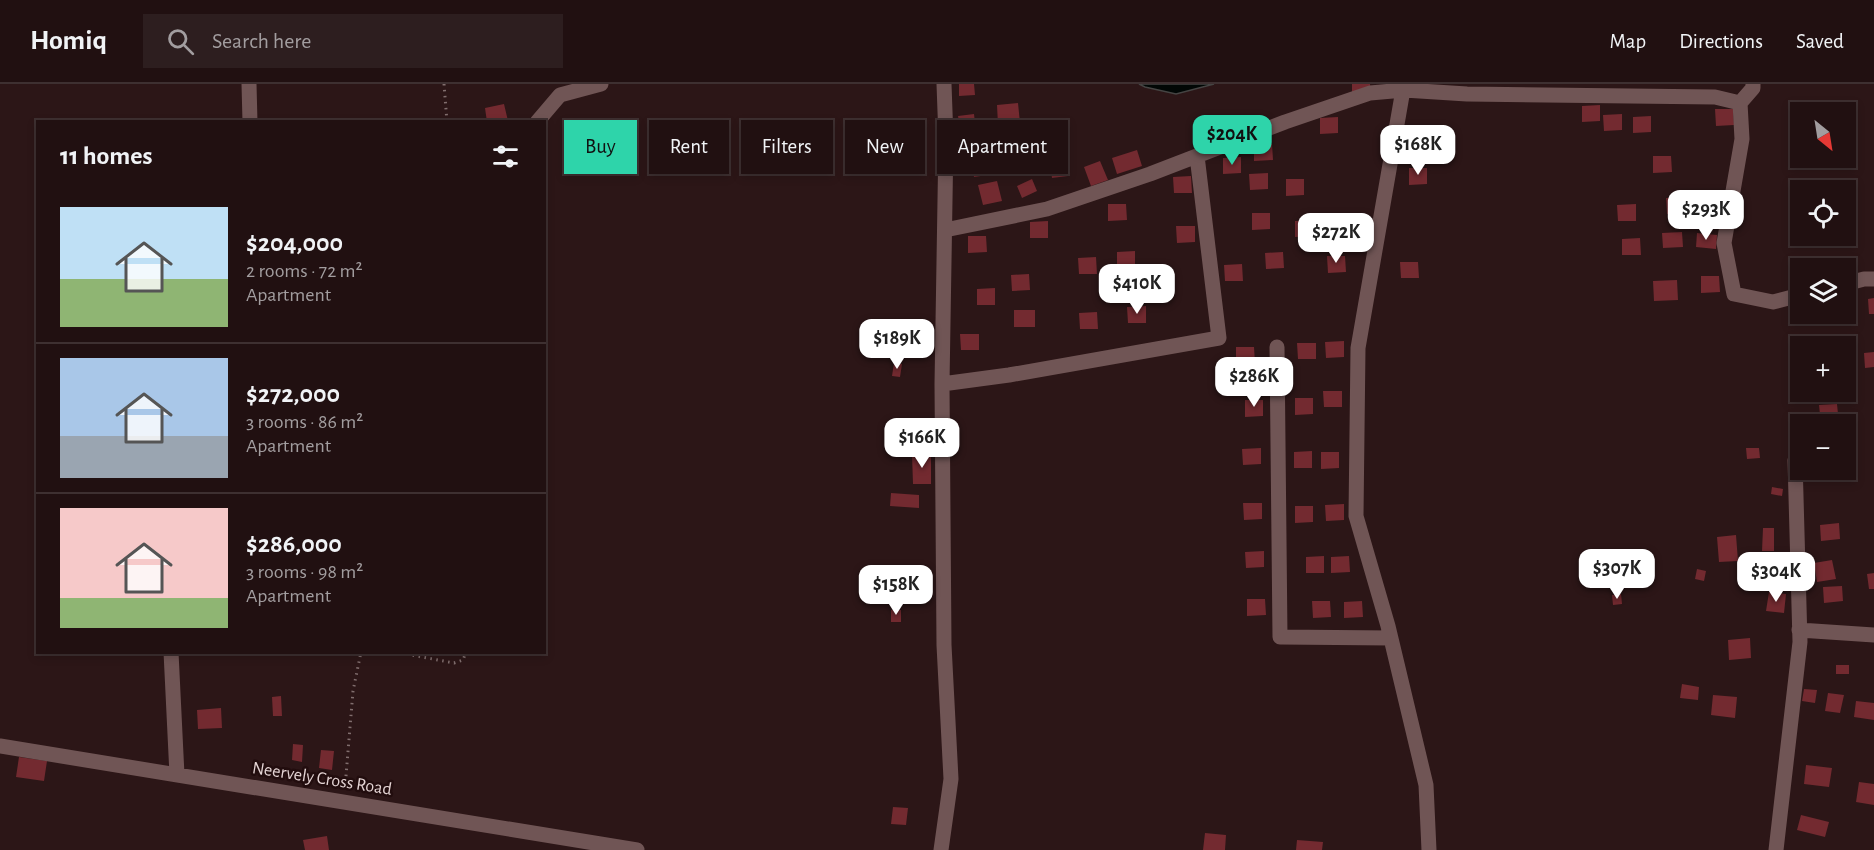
<!DOCTYPE html>
<html lang="en">
<head>
<meta charset="utf-8">
<style>
  :root { --surface:#211011; --page:#2d1e1f; --text:#f1f3f6; --muted:#a29d9f; --line:#3e3031; --accent:#2ed4aa }
  body { margin:0; font-family:"Alegreya Sans",sans-serif; background:var(--page); color:var(--text); height:100vh; display:flex; flex-direction:column; font-size:22px; white-space:nowrap }
  * { box-sizing:border-box; margin:0 }
  p { font-size:20px; color:var(--muted) }
  .icon { flex:none; width:33px; height:33px; fill:none; stroke:currentColor; stroke-width:2; stroke-linecap:round; stroke-linejoin:round }
  .map { position:relative; flex:1; overflow:hidden }
  .sheet { position:absolute; left:36px; top:36px; width:510px; height:534px; display:flex; flex-direction:column; background:var(--surface); border-radius:0px; box-shadow:0 3px 9px #0003,0 0 0 2px var(--line) }
  .sheet>* { flex:none }
  .top-card { position:absolute; left:564px; top:36px; width:570px; height:54px; display:flex; gap:12px }
  .needle { width:39px; rotate:150deg }
  .tools { position:absolute; left:1790px; top:18px; display:grid; gap:12px }
  .tools a { display:grid; place-items:center; width:66px; height:66px; border-radius:0px; background:var(--surface); box-shadow:0 3px 9px #0003,0 0 0 2px var(--line); font-size:30px }
  .price { position:absolute; translate:-50% -51px; padding:0 14px; border-radius:12px; background:#fff; color:#222; font-size:20px; line-height:39px; filter:drop-shadow(0 2px 3px #0008) }
  .price::after { content:''; position:absolute; left:50%; top:36px; width:18px; height:14px; margin-left:-9px; background:inherit; clip-path:polygon(0 0,100% 0,50% 100%) }
  .price.on { background:var(--accent); color:#111 }
  ul { padding:0; list-style:none }
  li { display:flex; align-items:center; gap:18px; height:150px; padding:0 24px }
  li+li { border-top:2px solid var(--line) }
  li span { display:grid; place-items:center; flex:none; width:168px; height:120px; border-radius:0px; color:#555 }
  li>.icon { margin-inline-start:auto }
  span .icon { width:72px; height:72px; fill:#fffc; stroke-width:1 }
  li b { font-size:26px }
  h2 { display:flex; justify-content:space-between; align-items:center; height:72px; padding:0 24px; font-size:26px }
  .pill { padding:0 21px; border-radius:0px; background:var(--surface); box-shadow:0 3px 9px #0003,0 0 0 2px var(--line); font-size:21px; line-height:54px }
  .pill.on { background:var(--accent); color:#111 }
  header { display:flex; align-items:center; gap:36px; box-sizing:border-box; height:84px; padding:0 30px; background:var(--surface); border-bottom:2px solid var(--line) }
  header strong { font-size:28px }
  nav { display:flex; gap:33px; margin-inline-start:auto; font-size:21px }
  .search { width:420px; height:54px; background:var(--page); display:flex; align-items:center; gap:15px; box-sizing:border-box; padding:0 21px; border-radius:0px; color:var(--muted); font-size:22px }
  .map>svg:first-child { display:block }
  .water { fill:#010705; stroke:#454443; stroke-width:1.5 }
  .building { fill:#732a30 }
  .lines { fill:none; stroke-linecap:round; stroke-linejoin:round }
  .path { stroke:#816e6e; stroke-width:3; stroke-dasharray:1.5 4.5; stroke-linecap:butt }
  .minor { stroke:#705555; stroke-width:15 }
  .labels { text-anchor:middle; dominant-baseline:central; stroke-width:5; stroke-linejoin:round; paint-order:stroke }
  .street-label { font-size:18px; fill:#e4d4d4; stroke:#220d0e }
</style>
</head>
<body>
<header>
<strong>Homiq</strong>
<div class="search"><svg class="icon" aria-label="search" viewBox="0 0 24 24"><circle cx="10" cy="10" r="6"/><path d="M15 15l6 6"/></svg>Search here</div>
<nav><a>Map</a><a>Directions</a><a>Saved</a></nav>
</header>
<div class="map">
<svg width="1874" height="766" viewBox="0 0 1874 766">
  <rect width="100%" height="100%" fill="#2c1617"/>
  <path class="water" d="M1139 0H1214L1176 10 1145 3Z"/>
  <path class="building" d="M959 0H974L975 11 959 12Z
    M1352 0H1370L1371 8 1352 9Z
    M1018 19 1020 39 998 41 997 21Z
    M504 20 508 37 487 38 485 24Z
    M1600 21V37L1582 38V22Z
    M1715 25H1733L1734 41 1716 42Z
    M974 30 976 48 961 49 958 32Z
    M1622 30V46L1604 47 1603 31Z
    M1651 32V48L1633 49V33Z
    M1338 33V49L1320 50V34Z
    M1254 60H1272L1273 76 1254 77Z
    M1137 66 1142 82 1117 90 1112 74Z
    M1066 71 1068 92 1052 94 1049 73Z
    M1653 72H1671L1672 88 1653 89Z
    M992 73 994 90 974 93 971 75Z
    M1241 73V89L1223 90V74Z
    M1100 77 1108 96 1091 102 1084 83Z
    M1409 84H1427V100L1409 101Z
    M1268 89V105L1250 106 1249 90Z
    M1191 92 1192 109H1174L1173 93Z
    M1032 95 1037 107 1022 114 1017 102Z
    M1286 95H1304V111L1286 112Z
    M997 97 1002 117 983 121 978 101Z
    M1685 113V129L1667 130 1666 114Z
    M1691 114H1710V130L1692 131Z
    M1108 120H1126L1127 136 1108 137Z
    M1636 120V137H1618L1617 121Z
    M1252 129H1270V145L1252 146Z
    M1314 136V152L1295 153V137Z
    M1048 137V154H1030V138Z
    M1176 142H1195V158L1177 159Z
    M1682 148 1683 163 1663 164 1662 149Z
    M1697 149 1717 151 1716 165 1696 163Z
    M968 152H986L987 168 968 169Z
    M1640 154 1641 171H1622V155Z
    M1135 167V183L1117 184V168Z
    M1283 168 1284 184 1266 185 1265 169Z
    M1327 172H1345L1346 188 1328 189Z
    M1096 173 1097 190H1079L1078 174Z
    M1400 178H1418L1419 194H1401Z
    M1242 180 1243 197H1225L1224 181Z
    M1029 190 1030 206 1012 207 1011 191Z
    M1701 192H1719L1720 208 1701 209Z
    M1677 196 1678 216 1654 217 1653 197Z
    M995 204V221H977V205Z
    M1874 214V230H1869L1868 215Z
    M1146 222V239H1128L1127 223Z
    M1014 226H1035V243H1014Z
    M1097 228 1098 245H1080L1079 229Z
    M960 250H979V266H961Z
    M1344 257V273L1326 274 1325 258Z
    M1297 259H1316V275H1298Z
    M1236 263H1254L1255 279 1236 280Z
    M1874 268V283L1865 284 1864 269Z
    M894 279 902 280 900 293 892 292Z
    M1323 307H1342V323H1324Z
    M1295 314H1313V330L1295 331Z
    M1245 316H1263V332L1245 333Z
    M1837 320 1839 340H1821L1819 321Z
    M1261 364V380L1243 381 1242 365Z
    M1746 364H1759L1760 374 1747 375Z
    M1312 367V384H1294V368Z
    M1321 368H1339V384L1321 385Z
    M912 370H931V400H913Z
    M1772 403 1783 405 1782 412 1771 410Z
    M891 409 919 411V424L890 422Z
    M1243 419H1262V435L1244 436Z
    M1344 420V436L1326 437 1325 421Z
    M1295 422H1313V438L1295 439Z
    M1839 439 1840 455 1821 457 1820 441Z
    M1763 444H1774V467H1762Z
    M1736 451 1738 477 1719 478 1717 453Z
    M1264 467V483L1246 484 1245 468Z
    M1324 472V489H1306V473Z
    M1349 472 1350 488 1331 489V473Z
    M1832 476 1836 495 1817 498 1814 479Z
    M1697 485 1706 487 1704 497 1695 495Z
    M1874 489V505H1869L1867 490Z
    M1842 502 1843 517 1824 519 1823 503Z
    M1769 508 1786 510 1784 529 1766 527Z
    M1621 510 1622 520 1613 521 1612 511Z
    M1247 515H1265L1266 531 1247 532Z
    M1312 517H1330L1331 533 1313 534Z
    M1362 517 1363 533 1344 534V518Z
    M891 526H901V538H891Z
    M1750 554 1751 574 1729 576 1728 556Z
    M1836 581H1849V590H1836Z
    M1682 600 1699 603 1698 616 1680 614Z
    M1804 605 1817 606 1815 619 1802 617Z
    M1828 609 1844 611 1840 629 1825 627Z
    M1713 611 1737 613 1735 634 1711 631Z
    M281 612 282 632H273L272 613Z
    M1856 617 1874 619V636L1854 633Z
    M221 624 222 644 198 645 197 626Z
    M293 660 303 661 302 678 292 676Z
    M321 666 334 667 332 686 319 684Z
    M19 673 47 677 44 697 16 693Z
    M1806 681 1832 684 1829 703 1804 700Z
    M1859 698 1874 700V721L1856 718Z
    M893 723 908 724 906 741 891 740Z
    M1801 731 1829 738 1825 753 1797 746Z
    M1205 749 1226 751 1225 766H1203Z
    M327 752 329 766H305L303 756Z
    M1297 756 1323 758 1322 766H1296Z"/>
  <g class="lines">
    <path class="path" d="M444 0 447 38
      M395 568 454 579 463 576 466 568
      M345 704 353 607 361 568"/>
    <path class="minor" d="M249 0 250 38
      M1404 0 1358 264 1356 432 1388 542 1426 701 1429 766
      M1740 19 1753 4V0
      M537 38 560 11 601 0
      M945 146 1047 125 1150 90 1285 38 1370 9 1404 6 1467 10 1715 13 1740 19 1742 55 1724 159 1734 210 1773 218 1800 211
      M1845 200 1864 195H1874
      M1277 263 1280 553 1391 554
      M942 300 1009 291 1219 254 1197 72
      M1799 546 1874 551
      M171 568 177 691
      M0 662 637 766
      M941 766 951 695 944 561 942 300 946 55 944 0
      M1776 766 1800 558 1795 376"/>
  </g>
  <g class="labels">
    <g class="street-label">
      <text transform="translate(322 695) rotate(9)">Neervely Cross Road</text>
    </g>
  </g>
</svg>
<div class="tools">
<a><svg class="needle" viewBox="-14 -14 28 28"><path d="M0-13l5 13h-10z" fill="#e53935"/><path d="M0 13l5-13h-10z" fill="#a29d9f"/></svg></a>
<a><svg class="icon" aria-label="locate" viewBox="0 0 24 24"><circle cx="12" cy="12" r="6"/><path d="M12 2v4M12 18v4M2 12h4M18 12h4"/></svg></a>
<a><svg class="icon" aria-label="layers" viewBox="0 0 24 24"><path d="M12 4l9 5-9 5-9-5zM3 14l9 5 9-5"/></svg></a>
<a>+</a>
<a>−</a>
</div>
<b class="price on" style="left:1232px;top:82px">$204K</b>
<b class="price" style="left:1418px;top:92px">$168K</b>
<b class="price" style="left:1706px;top:157px">$293K</b>
<b class="price" style="left:1336px;top:180px">$272K</b>
<b class="price" style="left:1137px;top:231px">$410K</b>
<b class="price" style="left:897px;top:286px">$189K</b>
<b class="price" style="left:1254px;top:324px">$286K</b>
<b class="price" style="left:922px;top:385px">$166K</b>
<b class="price" style="left:1617px;top:516px">$307K</b>
<b class="price" style="left:1776px;top:519px">$304K</b>
<b class="price" style="left:896px;top:532px">$158K</b>
<div class="top-card">
<a class="pill on">Buy</a>
<a class="pill">Rent</a>
<a class="pill">Filters</a>
<a class="pill">New</a>
<a class="pill">Apartment</a>
</div>
<section class="sheet">
<h2>11 homes<svg class="icon" aria-label="filters" viewBox="0 0 24 24"><path d="M4 7h16M4 17h16"/><circle cx="9" cy="7" r="2"/><circle cx="15" cy="17" r="2"/></svg></h2>
<ul>
<li><span style="background:linear-gradient(#bfe0f5 60%,#8fb573 0)"><svg class="icon" aria-label="home" viewBox="0 0 24 24"><path d="M3 11l9-7 9 7M6 9v11h12V9"/></svg></span><div><b>$204,000</b><p>2 rooms · 72 m²</p><p>Apartment</p></div></li>
<li><span style="background:linear-gradient(#a9c7e8 65%,#9aa5b1 0)"><svg class="icon" aria-label="home" viewBox="0 0 24 24"><path d="M3 11l9-7 9 7M6 9v11h12V9"/></svg></span><div><b>$272,000</b><p>3 rooms · 86 m²</p><p>Apartment</p></div></li>
<li><span style="background:linear-gradient(#f6c9c9 75%,#8fb573 0)"><svg class="icon" aria-label="home" viewBox="0 0 24 24"><path d="M3 11l9-7 9 7M6 9v11h12V9"/></svg></span><div><b>$286,000</b><p>3 rooms · 98 m²</p><p>Apartment</p></div></li>
</ul>
</section>
</div>
</body>
</html>
